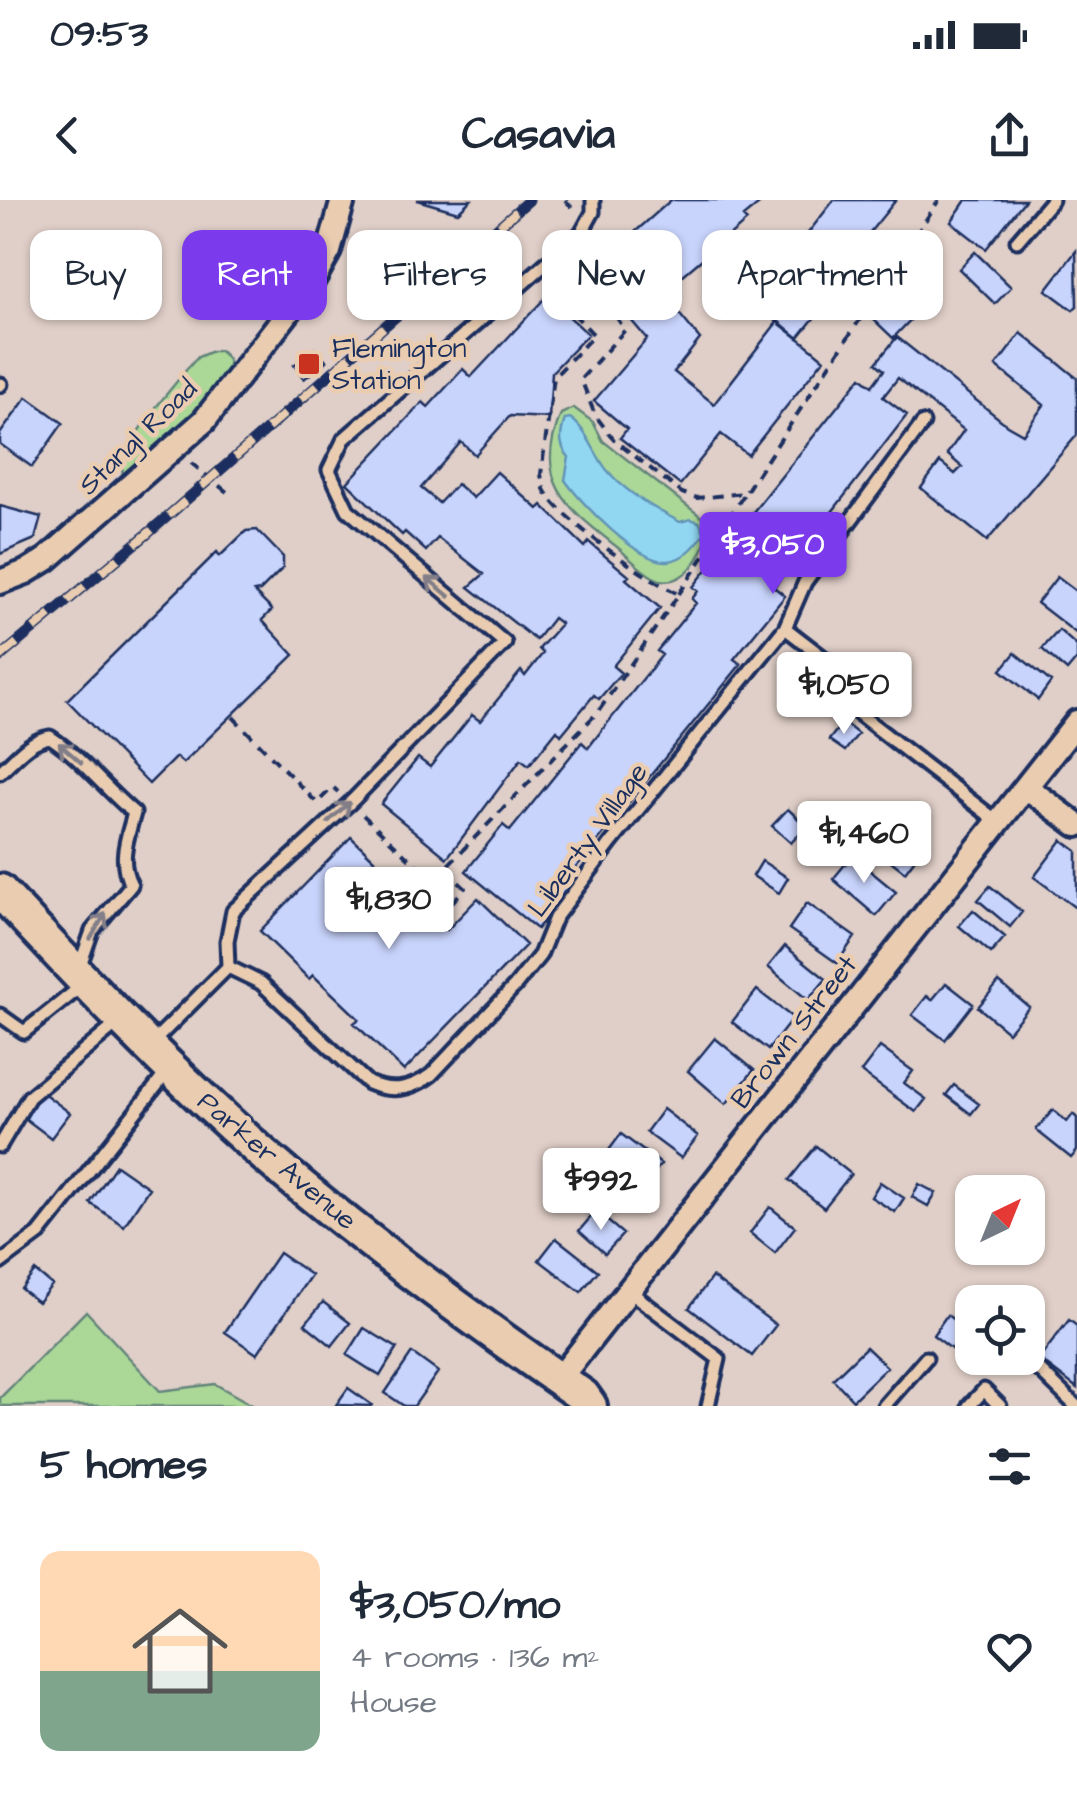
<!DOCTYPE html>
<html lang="en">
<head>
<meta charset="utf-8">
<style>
  :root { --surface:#fff; --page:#f6f6f7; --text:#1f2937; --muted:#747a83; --accent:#7c3aed }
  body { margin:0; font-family:"Architects Daughter",sans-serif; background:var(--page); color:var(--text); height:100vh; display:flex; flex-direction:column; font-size:38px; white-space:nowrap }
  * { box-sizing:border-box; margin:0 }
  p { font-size:32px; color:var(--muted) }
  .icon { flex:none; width:55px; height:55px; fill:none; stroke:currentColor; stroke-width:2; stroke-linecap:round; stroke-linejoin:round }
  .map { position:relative; height:1206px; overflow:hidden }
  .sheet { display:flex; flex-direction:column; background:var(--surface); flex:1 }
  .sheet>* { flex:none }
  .top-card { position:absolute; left:30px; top:30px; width:1018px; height:90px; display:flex; gap:20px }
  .needle { width:65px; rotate:43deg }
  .controls { position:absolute; left:955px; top:975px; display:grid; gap:20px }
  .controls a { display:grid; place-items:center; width:90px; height:90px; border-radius:20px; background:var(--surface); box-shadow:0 2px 8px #0004; font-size:50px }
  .price { position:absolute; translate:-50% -85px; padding:0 22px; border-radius:10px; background:#fff; color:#222; font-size:32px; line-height:65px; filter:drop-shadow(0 2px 5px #0008) }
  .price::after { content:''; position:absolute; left:50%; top:60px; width:30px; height:22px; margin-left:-15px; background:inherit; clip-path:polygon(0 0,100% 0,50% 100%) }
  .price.on { background:var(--accent); color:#fff }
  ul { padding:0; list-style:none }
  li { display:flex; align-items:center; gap:30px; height:250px; padding:0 40px }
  li span { display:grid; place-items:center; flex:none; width:280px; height:200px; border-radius:20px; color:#555 }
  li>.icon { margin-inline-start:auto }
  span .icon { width:120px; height:120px; fill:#fffc; stroke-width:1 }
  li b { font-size:42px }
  h2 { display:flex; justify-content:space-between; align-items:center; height:120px; padding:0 40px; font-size:42px }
  .pill { padding:0 35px; border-radius:20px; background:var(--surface); box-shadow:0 2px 8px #0004; font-size:35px; line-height:90px }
  .pill.on { background:var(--accent); color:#fff }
  .status { display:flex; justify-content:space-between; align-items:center; height:70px; padding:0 50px; background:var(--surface); direction:ltr }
  .status svg { height:28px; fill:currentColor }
  header { display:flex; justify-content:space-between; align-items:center; height:130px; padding:0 40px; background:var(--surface); font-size:45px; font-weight:800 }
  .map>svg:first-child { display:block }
  .green { fill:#abd897; stroke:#63847a; stroke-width:2.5 }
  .water { fill:#91d7f2; stroke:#6294b7; stroke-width:2.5 }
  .building { fill:#c9d4fc; stroke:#1b2f5e; stroke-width:2.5 }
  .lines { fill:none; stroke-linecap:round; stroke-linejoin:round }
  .service-casing { stroke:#1b2f5e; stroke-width:19 }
  .minor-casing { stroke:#1b2f5e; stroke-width:30 }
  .secondary-casing { stroke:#1b2f5e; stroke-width:40 }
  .path { stroke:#1b2f5e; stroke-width:4; stroke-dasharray:10 8; stroke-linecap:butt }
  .service { stroke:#eacdb1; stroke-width:11 }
  .minor { stroke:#eacdb1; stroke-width:22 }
  .secondary { stroke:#eacdb1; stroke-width:32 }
  .rail-casing { stroke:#1b2f5e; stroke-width:11 }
  .rail { stroke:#eacdb1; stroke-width:8; stroke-dasharray:22; stroke-linecap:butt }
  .oneway { stroke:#827e88 }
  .poi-dot { fill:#c8321e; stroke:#eacdb1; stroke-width:4 }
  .labels { text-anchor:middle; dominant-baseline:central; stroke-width:9; stroke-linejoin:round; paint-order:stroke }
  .poi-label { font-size:28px; fill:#1b2f5e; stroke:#eacdb1; text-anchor:start }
  .street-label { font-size:28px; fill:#1b2f5e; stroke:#eacdb1 }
</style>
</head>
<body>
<div class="status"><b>09:53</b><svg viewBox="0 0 49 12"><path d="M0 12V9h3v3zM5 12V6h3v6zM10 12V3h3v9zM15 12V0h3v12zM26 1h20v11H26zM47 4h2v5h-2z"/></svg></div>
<header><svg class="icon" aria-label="back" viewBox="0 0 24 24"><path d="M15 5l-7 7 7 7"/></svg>Casavia<svg class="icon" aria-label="share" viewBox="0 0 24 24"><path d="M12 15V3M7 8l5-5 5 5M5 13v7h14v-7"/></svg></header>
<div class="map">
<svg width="1077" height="1206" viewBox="0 0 1077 1206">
  <rect width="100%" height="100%" fill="#e0cfc8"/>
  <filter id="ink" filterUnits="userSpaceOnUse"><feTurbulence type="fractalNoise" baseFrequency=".01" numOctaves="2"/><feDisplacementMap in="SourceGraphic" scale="20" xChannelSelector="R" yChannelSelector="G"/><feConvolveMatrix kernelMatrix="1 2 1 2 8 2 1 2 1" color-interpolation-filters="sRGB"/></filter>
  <g filter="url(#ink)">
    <path class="green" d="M212 151H220L228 159 229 172C209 196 151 268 123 274 115 250 171 190 187 169L198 157Z
      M574 208 593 222 603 241 708 322C711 344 688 387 660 380 646 376 629 357 617 347 569 309 532 283 561 214Z
      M86 1111 160 1191 215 1184 254 1206H0V1198Z"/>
    <path class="water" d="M570 218C587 229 594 254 607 270 626 293 655 309 680 322L691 319 699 322 705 333C696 345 684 360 668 361 639 364 580 302 565 280L569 257C558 245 560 234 565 219Z"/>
    <path class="building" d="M417 0H471L458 12Z
      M764 0 743 17 747 21 662 93 700 139 674 172 714 204 778 121 824 159 748 255 721 234 680 285 620 238 627 229 594 201 647 139 614 100 627 89 615 74 631 61 618 47 671 0Z
      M834 0H896L870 32 878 39 798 138 753 103Z
      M966 0H1025L986 49 951 22Z
      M1076 51 1077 106 1073 110 1046 90Z
      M975 52 1011 87 995 104 959 69Z
      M895 94 916 114 893 138 872 118Z
      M547 96 588 134 552 172 549 218 510 216 475 255 461 242 421 288 439 303 457 284 473 298 497 272 538 309 542 305 585 347 589 342 605 356 629 376 626 379 660 408 613 466 621 473 599 499 594 495 561 535 557 530 529 565 521 559 447 658 381 604 418 558 430 567 472 515 480 521 521 471 525 476 543 453 539 449 561 424 553 418 536 440 469 387 484 374 438 338 426 351 405 332 402 335 347 283 423 202 428 207 463 169 471 177Z
      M1021 133 1077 178V235L987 341 921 288 940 262 955 274 962 267 947 254 964 230 898 178 883 197 907 215 774 387 785 396 734 459 741 464 569 676 575 680 537 729 466 671 503 625 510 631 582 542 588 548 602 530 662 455 657 451 696 403 692 399 698 391 693 387 861 177 872 186 884 170 876 163 897 137 1007 225 1023 234 1044 205 996 166Z
      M315 149 327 161 304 179 294 165Z
      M27 197 63 223 32 267 0 244V234Z
      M0 306 41 317 35 339 0 354Z
      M257 330 283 357V368L260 391 254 392 272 410 262 420 294 455 183 563 176 557 149 584 67 500 217 352 220 356 246 331Z
      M1057 377 1077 392V434L1037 403Z
      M1059 430 1077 446V459L1067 471 1042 449Z
      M1015 453 1051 482 1038 500 1001 470Z
      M812 463 827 475 809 499 794 487Z
      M843 522 858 534 845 551 829 540Z
      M788 609 806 626 791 643 772 626Z
      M894 620 907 630 910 625 929 640 905 672 873 647Z
      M351 637 447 730 478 698 526 745 404 871 354 823 359 819 313 775 309 779 260 731Z
      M1062 640 1077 651V709L1034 677Z
      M852 656 896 692 876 716 833 679Z
      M762 661 788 678 779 693 753 676Z
      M990 686 1022 712 1010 727 978 700Z
      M807 703 855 737 837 763 789 729Z
      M973 710 1005 737 991 753 959 726Z
      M785 746 826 779 808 800 768 767Z
      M999 782 1029 807 1008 832 978 807Z
      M946 783 973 804 945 840 912 815 927 796 932 800Z
      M757 790 793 818 768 850 732 822Z
      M715 838 754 870 726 904 688 871Z
      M880 847 913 871 904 883 926 899 916 912 861 872Z
      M954 885 979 904 971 914 946 895Z
      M42 892 70 913 51 938 23 917Z
      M663 909 698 936 681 958 646 932Z
      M1053 910 1067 922 1073 914 1077 918V951L1071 958 1036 930Z
      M621 934 661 964 651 977 640 969 624 990 595 969Z
      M816 946 851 974 824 1008 789 980Z
      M116 965 149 988 124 1026 90 1003Z
      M880 982 904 998 895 1012 871 997Z
      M919 984 936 993 928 1006 912 997Z
      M770 1007 795 1027 775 1053 750 1033Z
      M596 1011 623 1034 605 1054 579 1031Z
      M556 1038 598 1071 581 1092 539 1060Z
      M279 1053 311 1075 257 1154 225 1132Z
      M35 1071 52 1085 38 1102 21 1089Z
      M712 1077 776 1125 752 1156 689 1108Z
      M323 1102 350 1123 332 1146 305 1124Z
      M947 1115 972 1133V1154L967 1161 933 1135Z
      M1069 1120 1077 1126V1188L1039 1159Z
      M364 1128 397 1148 380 1176 347 1155Z
      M866 1147 887 1167 853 1200 833 1179Z
      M412 1153 438 1172 414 1206H404L385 1193Z
      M348 1188 372 1205 371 1206 336 1205Z"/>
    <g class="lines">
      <g class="service-casing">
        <path id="service" d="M1017 41 1052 0
          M0 185 1 184
          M785 428 805 382 923 223
          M0 572C15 559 29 540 50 537 82 558 105 589 134 613 127 639 118 660 131 685L92 731 78 771
          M228 767 261 783 368 883C391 893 411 890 431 875L515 786 540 755 555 718 611 643 785 428 841 471 859 514 998 622
          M228 767 227 741 233 711 354 599 505 443 348 310 329 270 344 239 582 32 593 12V0
          M0 815 24 832 83 785
          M152 843 228 767
          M0 946 29 897 118 823
          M0 1063 39 1034 168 871
          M629 1091 719 1159 708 1206
          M981 1100 982 1102
          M1027 1158 1076 1206
          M884 1206 926 1158
          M969 1206 984 1190 1000 1206"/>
      </g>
      <g class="minor-casing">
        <path id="minor" d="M0 382 26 372 47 359 204 221 313 80 329 51 343 0
          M1026 587 1077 625
          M559 1179 1077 522"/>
      </g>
      <g class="secondary-casing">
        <path id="secondary" d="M0 691C84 782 170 872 263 954 364 1041 474 1121 583 1196L590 1206"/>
      </g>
      <path class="path" d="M565 0 574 10
        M598 89 599 38
        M191 263 227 292
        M679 394 745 293
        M233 517 317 603 333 587 338 592
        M363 615 428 676 420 684 447 708 465 688 444 669 598 512 679 394C649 381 558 318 544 289 544 287 541 276 541 274L554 177 594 135 566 106 570 101 578 100 598 89 625 130 581 179 595 215 614 240 682 293 697 298 745 293 939 0"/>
      <use href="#service" class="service"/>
      <use href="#minor" class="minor"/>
      <use href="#secondary" class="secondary"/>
      <g class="rail-casing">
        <path id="rail" d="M0 457 145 336 529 0"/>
      </g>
      <use href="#rail" class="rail"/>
    </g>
    <defs><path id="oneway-shaft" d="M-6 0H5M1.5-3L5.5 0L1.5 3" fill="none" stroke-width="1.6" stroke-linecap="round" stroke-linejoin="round" transform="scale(2.5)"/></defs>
    <g class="oneway">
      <use href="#oneway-shaft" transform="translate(438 387) rotate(-140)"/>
      <use href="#oneway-shaft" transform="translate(70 553) rotate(-139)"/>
      <use href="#oneway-shaft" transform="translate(339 612) rotate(-42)"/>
      <use href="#oneway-shaft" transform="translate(98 726) rotate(-59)"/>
    </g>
  </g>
  <rect class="poi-dot" x="297" y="152" width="24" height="24" rx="5"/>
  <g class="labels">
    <g class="poi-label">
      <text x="332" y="148">Flemington<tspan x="332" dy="32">Station</tspan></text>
    </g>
    <g class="street-label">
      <text transform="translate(138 237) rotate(-44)">Stangl Road</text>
      <text transform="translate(588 640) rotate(-54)">Liberty Village</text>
      <text transform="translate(794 832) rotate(-52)">Brown Street</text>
      <text transform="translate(277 961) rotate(40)">Parker Avenue</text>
    </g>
  </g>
</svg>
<div class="controls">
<a><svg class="needle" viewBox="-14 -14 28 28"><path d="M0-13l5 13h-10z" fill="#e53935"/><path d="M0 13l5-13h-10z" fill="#747a83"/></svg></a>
<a><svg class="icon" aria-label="locate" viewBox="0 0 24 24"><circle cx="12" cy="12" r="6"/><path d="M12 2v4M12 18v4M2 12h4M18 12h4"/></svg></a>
</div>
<b class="price on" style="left:773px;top:397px">$3,050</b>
<b class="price" style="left:844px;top:537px">$1,050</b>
<b class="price" style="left:864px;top:686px">$1,460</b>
<b class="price" style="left:389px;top:752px">$1,830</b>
<b class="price" style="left:601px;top:1033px">$992</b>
<div class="top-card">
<a class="pill">Buy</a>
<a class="pill on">Rent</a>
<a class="pill">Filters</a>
<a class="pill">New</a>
<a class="pill">Apartment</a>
</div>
</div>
<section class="sheet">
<h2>5 homes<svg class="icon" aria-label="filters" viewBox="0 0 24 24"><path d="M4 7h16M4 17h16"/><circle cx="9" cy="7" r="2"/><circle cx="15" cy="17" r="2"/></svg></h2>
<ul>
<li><span style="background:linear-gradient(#ffd9b3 60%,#7fa58c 0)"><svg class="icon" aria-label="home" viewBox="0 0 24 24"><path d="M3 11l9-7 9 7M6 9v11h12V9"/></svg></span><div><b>$3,050/mo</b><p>4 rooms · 136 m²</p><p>House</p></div><svg class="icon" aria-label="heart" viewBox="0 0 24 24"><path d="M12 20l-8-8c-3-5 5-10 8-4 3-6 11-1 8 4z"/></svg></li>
</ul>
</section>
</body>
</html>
